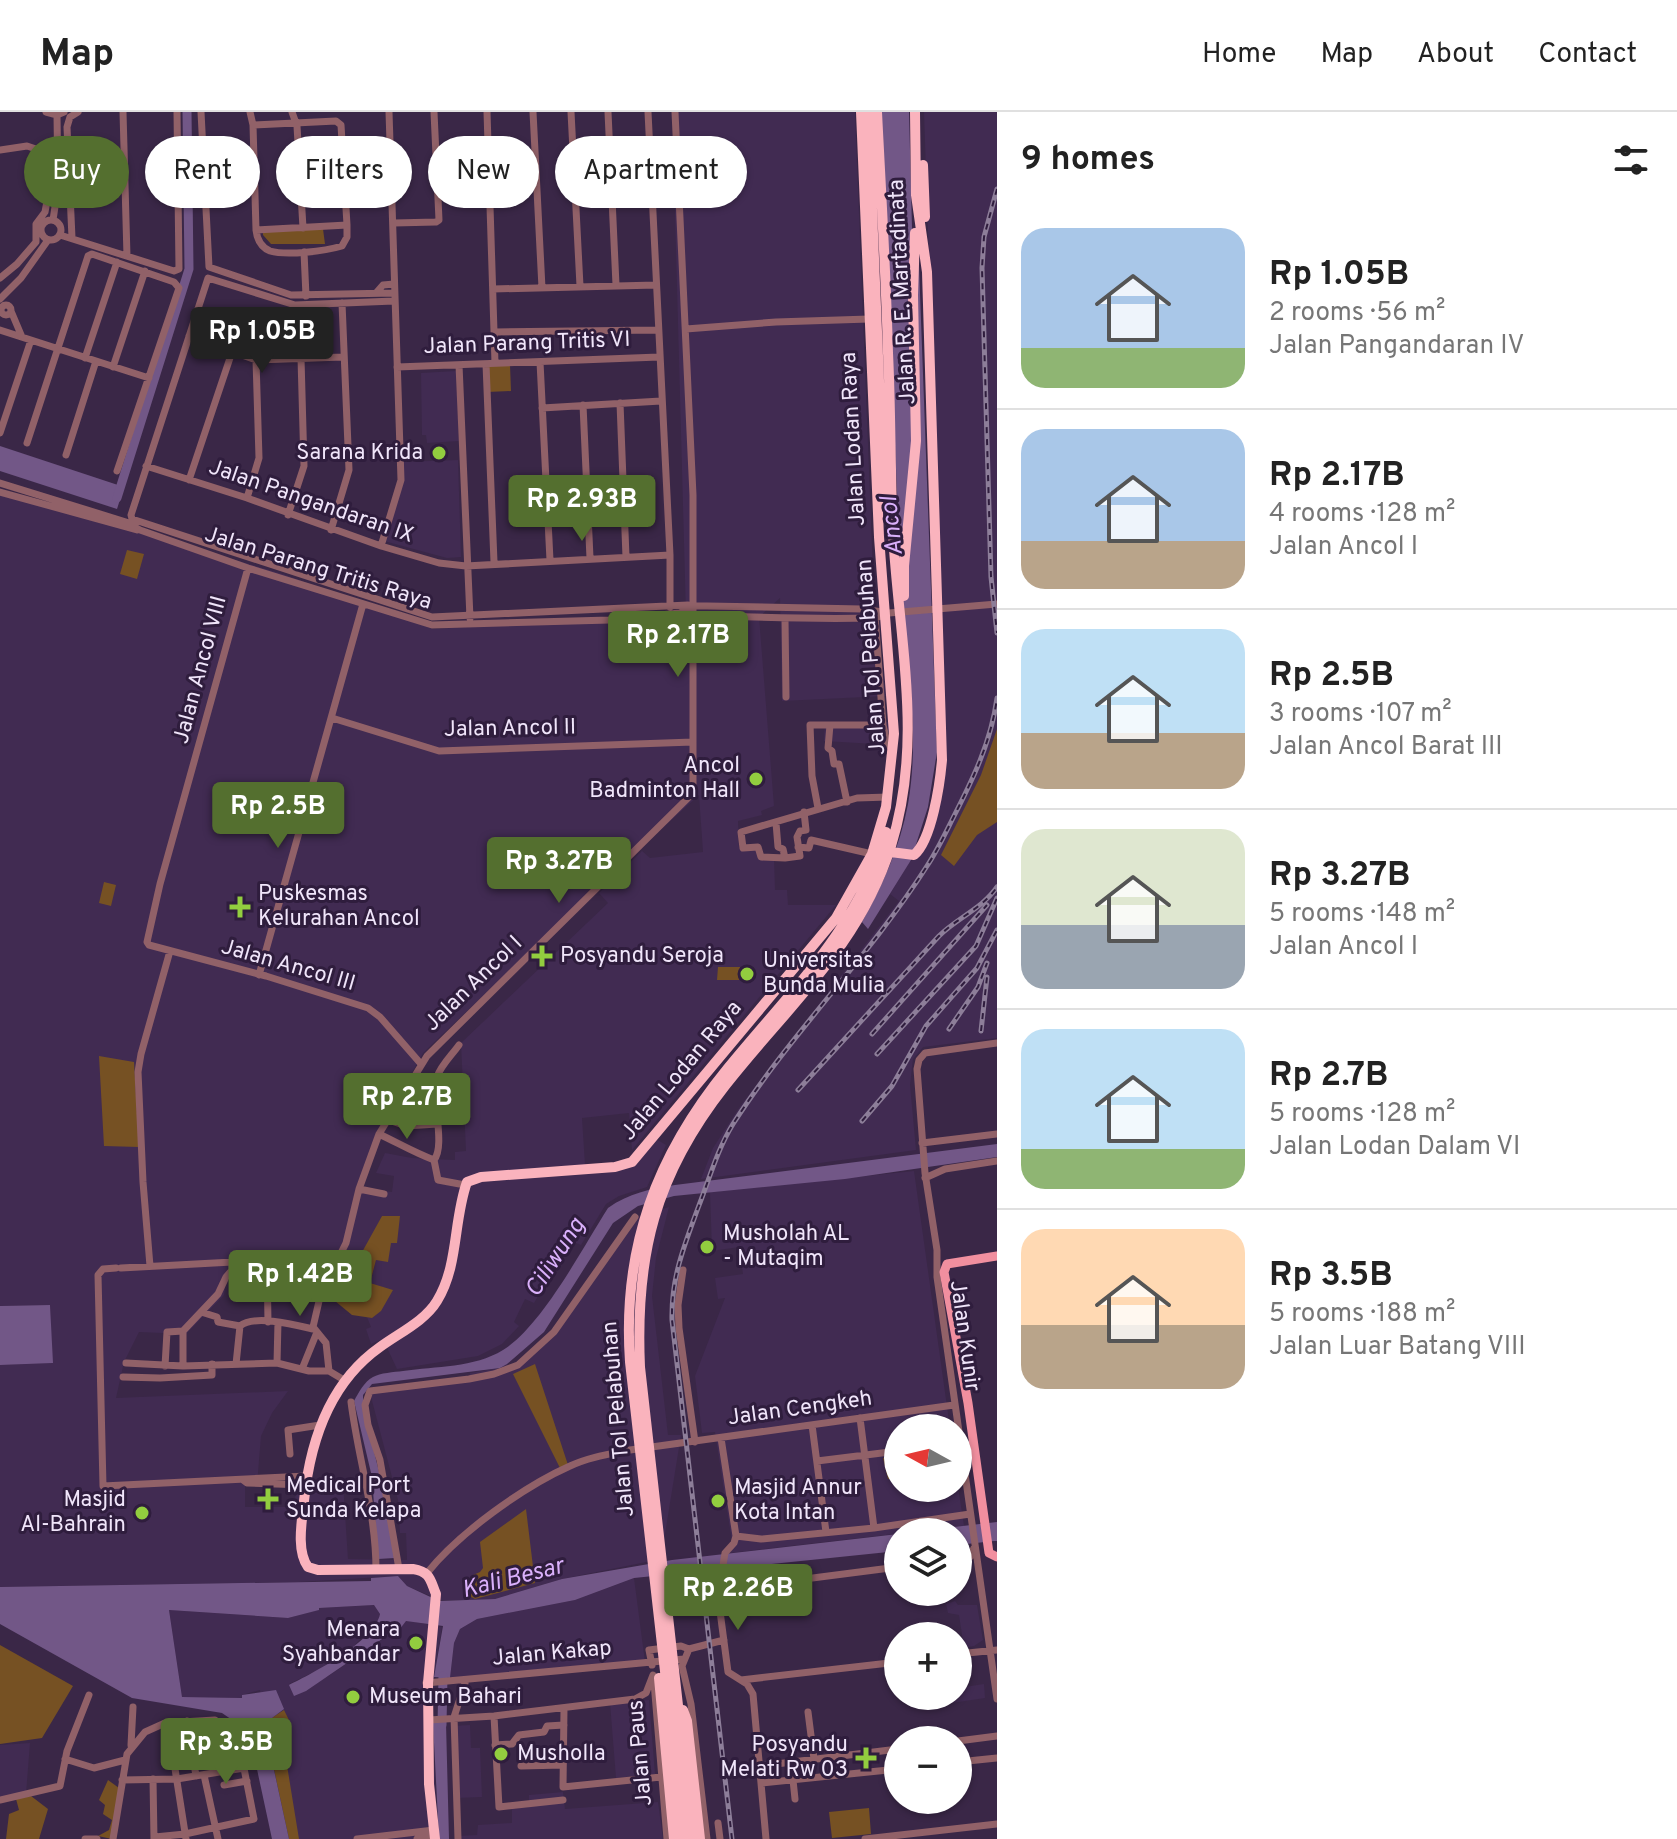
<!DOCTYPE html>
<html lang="en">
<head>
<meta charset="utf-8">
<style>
  :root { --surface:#fff; --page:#f2f2f2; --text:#222; --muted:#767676; --line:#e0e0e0; --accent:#546f2f }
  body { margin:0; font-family:Overpass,sans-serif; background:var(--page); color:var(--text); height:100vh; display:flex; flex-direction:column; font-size:30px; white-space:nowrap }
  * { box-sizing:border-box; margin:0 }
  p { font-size:26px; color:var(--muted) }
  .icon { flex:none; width:44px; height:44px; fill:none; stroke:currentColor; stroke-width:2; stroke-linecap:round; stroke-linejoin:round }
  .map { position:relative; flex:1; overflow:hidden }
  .sheet { display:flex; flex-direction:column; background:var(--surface); width:680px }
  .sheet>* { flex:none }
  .top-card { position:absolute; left:24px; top:24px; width:760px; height:72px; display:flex; gap:16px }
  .needle { width:52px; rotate:278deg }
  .controls { position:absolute; left:884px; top:1302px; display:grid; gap:16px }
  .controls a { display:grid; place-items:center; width:88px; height:88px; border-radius:50%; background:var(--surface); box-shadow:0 2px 6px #0004; font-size:40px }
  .price { position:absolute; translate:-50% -68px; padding:0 18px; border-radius:8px; background:var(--accent); color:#fff; font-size:26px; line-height:52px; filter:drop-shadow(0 2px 4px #0008) }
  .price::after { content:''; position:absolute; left:50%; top:48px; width:24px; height:18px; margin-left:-12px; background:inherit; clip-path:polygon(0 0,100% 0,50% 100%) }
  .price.selected { background:#222; color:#fff }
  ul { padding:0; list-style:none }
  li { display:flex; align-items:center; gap:24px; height:200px; padding:0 24px }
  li+li { border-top:2px solid var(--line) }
  li span { display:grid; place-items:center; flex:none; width:224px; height:160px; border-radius:24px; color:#555 }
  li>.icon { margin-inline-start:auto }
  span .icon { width:96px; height:96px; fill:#fffc; stroke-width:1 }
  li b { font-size:34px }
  h2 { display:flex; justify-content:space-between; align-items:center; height:96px; padding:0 24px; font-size:34px }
  .pill { padding:0 28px; border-radius:36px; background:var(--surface); box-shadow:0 2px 6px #0004; font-size:28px; line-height:72px }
  .pill.selected { background:var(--accent); color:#fff }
  header { display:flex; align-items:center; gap:48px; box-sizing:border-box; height:112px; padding:0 40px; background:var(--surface); border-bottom:2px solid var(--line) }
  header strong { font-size:38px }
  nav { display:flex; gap:44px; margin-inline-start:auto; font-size:28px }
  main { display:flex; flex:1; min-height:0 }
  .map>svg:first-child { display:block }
  .built { fill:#412b52; fill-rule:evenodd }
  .green { fill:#765123 }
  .water { fill:#725787 }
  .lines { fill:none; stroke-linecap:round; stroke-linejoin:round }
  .river { stroke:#725787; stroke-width:9 }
  .minor-tunnel { stroke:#554462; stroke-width:7; stroke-dasharray:7 3.5; stroke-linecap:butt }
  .minor { stroke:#916168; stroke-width:7 }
  .major { stroke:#f18f9f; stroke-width:9 }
  .highway { stroke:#fab3bd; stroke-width:10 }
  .rail-casing { stroke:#8d7e99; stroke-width:5 }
  .rail { stroke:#2f1d3d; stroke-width:2; stroke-dasharray:6; stroke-linecap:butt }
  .poi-dot { fill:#92cd3f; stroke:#2f1d3d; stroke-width:3 }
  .labels { text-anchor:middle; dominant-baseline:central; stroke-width:6; stroke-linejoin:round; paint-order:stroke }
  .street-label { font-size:22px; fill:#f0e5fa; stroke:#2f1d3d }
  .poi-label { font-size:22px; fill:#f0e5fa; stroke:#2f1d3d; text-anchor:start }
  .water-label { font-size:24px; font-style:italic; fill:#dab0fb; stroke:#2f1d3d }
</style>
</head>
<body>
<header>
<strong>Map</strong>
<nav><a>Home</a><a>Map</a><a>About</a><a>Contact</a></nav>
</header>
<main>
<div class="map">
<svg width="997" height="1727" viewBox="0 0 997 1727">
  <rect width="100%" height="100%" fill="#3a2747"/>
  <path class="built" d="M675 0H855L874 486 886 584 782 589 780 486 759 505 774 694 761 699 762 703 738 709 739 736 756 735 758 746 774 745 775 778H787L788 793H836L632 1038 629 1001 582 1006 585 1053 547 1055 585 1061 627 1057 656 1027 666 1033 647 1075 619 1084 606 1092 581 1133 571 1129 534 1191 525 1187 514 1210 519 1214 502 1232 478 1244 397 1257 383 1227 371 1232 366 1217 371 1215 367 1205 372 1206 392 1179 370 1171 376 1148 391 1131 400 1105 382 1104 365 1139 338 1143 229 1148 224 1183 186 1222 139 1220 124 1250 116 1286 288 1279 272 1301 261 1324 257 1373 245 1374V1395H294L297 1372 343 1371 348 1447 407 1448 406 1421H400L398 1388 370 1281 470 1268V1261L500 1256 507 1252 510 1257 553 1224 637 1105 669 1095 656 1146 652 1184 668 1323H681L661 1447 562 1467 495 1487 472 1488H440L407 1474 398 1464 299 1470 0 1475V1253L52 1251 50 1193 0 1194V379L283 462 433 517 686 503 673 29ZM699 683 703 740 650 746 642 739 599 781 608 791 461 931 466 1039 455 1040V1048L412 1046 385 1041 376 1061 394 1064 392 1080 362 1076 370 1036 423 941 595 777Z
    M924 0H997V926L923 935 913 947 910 973 916 1038 701 1067 713 1036 741 993 899 789 890 782 909 750 921 743 941 684 946 657Z
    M456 259 459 329 427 331 426 323H422L421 261Z
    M458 348 461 445 447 446 384 429 403 350Z
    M825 610H891L892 633 824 629Z
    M914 1059 950 1316H898V1376L958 1375 964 1414 730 1441 732 1430 715 1320 702 1321 695 1264 725 1186 718 1187 715 1166 743 1162 739 1135 712 1139 710 1080Z
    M634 1466 645 1550 450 1566 454 1531 460 1517 477 1507 575 1488Z
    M955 1489 958 1493H977L983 1528 974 1534 964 1536 959 1503 948 1501 946 1492Z
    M374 1493 380 1502 378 1508 354 1534 324 1555 289 1572 327 1565 389 1523 396 1522 405 1508 442 1515 431 1584 438 1727H289L264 1611 260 1578 242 1583V1586L182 1585 169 1498 288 1506 318 1498 319 1496Z
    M984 1572 985 1586 945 1592 944 1584H958V1576Z
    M649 1588 655 1662 616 1666 610 1591Z
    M470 1613 471 1636H480L482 1685 455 1686 452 1614Z
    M30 1631 26 1682 0 1686V1633Z
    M563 1680 565 1697 658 1690 663 1727H458V1724L477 1723 478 1713 512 1711V1697L529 1695V1683Z"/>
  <path class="green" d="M207 26H224L226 56 207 58Z
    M323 117 325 132H271L263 123V118Z
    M486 253H510L511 279 487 280Z
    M127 438 144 442 137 467 120 462Z
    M997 617V710L977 723 954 754 941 743 981 663Z
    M104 770 116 773 111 794 99 791Z
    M718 855H740L739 868H717Z
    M99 944 134 950 139 1035 104 1034Z
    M382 1104H400L397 1131H391L388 1150 376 1148 370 1171 393 1178 381 1199 372 1206 352 1203 335 1189Z
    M535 1252 568 1353 560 1356 513 1262Z
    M893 1345 898 1353V1366L888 1367 883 1346Z
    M526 1397 535 1471 475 1487 471 1485 470 1473 473 1463 480 1460 483 1456 480 1430Z
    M0 1533 73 1574 42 1626 0 1632Z
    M284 1598 289 1608C276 1617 273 1619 276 1635H284L299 1727H289L264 1611Z
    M108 1668 119 1676 112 1727 98 1724 109 1718 112 1708 103 1702 105 1693 99 1688Z
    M31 1684 48 1697 39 1727H6L9 1702 19 1698 16 1687Z
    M869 1696 871 1722 832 1726 829 1700Z"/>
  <path class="water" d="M881 0H909L912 116 919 154 937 640 928 695 911 748 868 817 862 810C883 772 900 735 908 692 921 619 905 541 901 468 894 312 887 156 881 0Z
    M0 334 124 375 117 397 0 359Z
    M997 1032V1045L845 1067 674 1084 638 1094 613 1111 544 1220 507 1252 500 1256 372 1272 363 1283V1295L384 1380 395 1446 378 1447 372 1365 354 1289C359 1280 364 1270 373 1265 380 1261 394 1260 403 1259 436 1254 474 1256 503 1238 542 1214 583 1135 608 1096 629 1081 650 1077 675 1073Z
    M50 1193 53 1251 0 1253V1194Z
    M997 1410V1429H994L958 1433V1420H911Z
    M898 1422V1439L634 1466 575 1488 477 1507 460 1517 454 1531 450 1566 434 1565 443 1514 406 1509 396 1522 388 1523 306 1579 294 1584 289 1573C313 1561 374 1530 380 1502L374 1493 319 1496V1498L288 1506 169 1498 182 1585 242 1586V1583L276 1578 284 1597 264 1612 289 1727H272L252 1634 238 1612 222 1601 132 1586 0 1512V1475L371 1469V1466L398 1464 407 1474 439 1489 495 1487 562 1467 672 1448Z
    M433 1611H446L449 1727H439Z"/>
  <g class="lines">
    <path class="river" d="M117 386 189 157 187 0
      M442 1613 443 1564"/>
    <path class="minor-tunnel" d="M764 1653 776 1652"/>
    <path class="minor" d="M46 0 57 3 64 0
      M123 0 127 144
      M201 0 209 155 291 183 394 181
      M250 0 253 13 256 118C257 127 260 135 270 139 287 144 325 139 342 134L347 125V113L341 13 336 9 253 13
      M292 0 297 14 303 116
      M487 0 495 251
      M533 0 542 176
      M571 0 580 174
      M608 0 616 173
      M648 0 670 443V495
      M0 38 27 34 42 39 47 49 48 84 45 100 36 112V130L17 152 0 166
      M53 108 58 75 57 3
      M41 118a10 10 0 1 1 20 0a10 10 0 1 1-20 0Z
      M394 111 436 110 439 108 434 0
      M256 118 347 113
      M60 123 174 159 179 157 177 0
      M72 126 67 15 70 5 78 0
      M304 140 306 184
      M493 177 656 173
      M376 181 383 173 394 172
      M0 187 21 166 48 128
      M394 189 295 193 208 166 131 403 132 407 432 505 688 493
      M1 198a5 5 0 1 1 10 0a5 5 0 1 1-10 0Z
      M11 199 22 225
      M686 217 776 210 869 207
      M0 218 149 266
      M495 220 658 218
      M189 224 256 248 343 245
      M85 246 117 150
      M540 250 550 448
      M486 252 494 450
      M459 253 470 506
      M113 255 145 159
      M397 255 659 245
      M620 291 626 445
      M583 293 590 446
      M542 296 661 289
      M0 321 31 228
      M27 331 88 144 92 142 174 170 179 176 117 359
      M66 343 96 249
      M146 354 247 386 381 434 439 451 466 454 670 443
      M189 368 232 240
      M0 371 126 410 140 418 248 456 432 513 610 508 680 501 694 494H707L862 497 889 501 997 492
      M0 380 137 418
      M247 386 259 346 256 248
      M288 403 304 354 301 246
      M331 418 349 358 342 191
      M381 434 401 368 389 0
      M248 456 160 772 147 830 149 833 266 864 368 896 380 905 421 952
      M680 501C695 505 708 503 723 504 774 506 824 507 875 506L888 502
      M875 503 883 613 889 638
      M785 506 786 585
      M332 606 439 639 693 630
      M830 613 828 636 832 639 834 652H839L847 690
      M818 696 812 664 810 613H883
      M776 711 778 735 783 737 785 746 800 744 797 725 800 719 806 718 804 700
      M798 735 809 736 811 728 872 742
      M785 746 761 745 758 735 743 736 741 720 857 686 888 685
      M259 863 363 492
      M997 931 925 941 919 948 917 957 925 1061 937 1138V1165L997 1587
      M392 999 411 1004 435 1001
      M386 1007 406 1014 437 1012
      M379 1022C398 1031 415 1041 434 1048
      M922 1031 997 1022
      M434 1048C446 1034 431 987 437 965 441 953 452 943 459 933
      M434 1048 438 1068 465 1073
      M925 1066 945 1057 997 1049
      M359 1077 384 1082
      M324 1145 323 1172 313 1215 326 1231 329 1259
      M267 1148 268 1210
      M150 1154 143 1070 138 960 141 942 170 839
      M116 1156 103 1157 98 1163 103 1374 307 1364
      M121 1156 324 1145 341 1141 346 1131 359 1077 379 1022 427 944 693 681V383L675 0
      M683 1158 678 1193 679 1216 695 1330
      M301 1189 304 1146
      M201 1200 217 1205 218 1210 240 1214C254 1202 296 1213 313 1217
      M126 1251 183 1254 277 1251 309 1259H329L344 1268
      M277 1251 278 1210
      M236 1252 240 1214
      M165 1254 167 1220 183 1219 218 1182 226 1165 232 1158V1149
      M183 1254V1219
      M302 1257 317 1220
      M123 1265 160 1266 212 1263V1252
      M351 1290C358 1346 376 1400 376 1458
      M860 1306 874 1416
      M812 1313 826 1420
      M721 1326 736 1424
      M290 1342 288 1318 320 1313
      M817 1349 898 1339
      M243 1368 247 1371 305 1373
      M736 1424 734 1431 725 1441 718 1484 728 1560 747 1572 753 1582 766 1727
      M736 1424 761 1427 874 1416 970 1402
      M958 1449 970 1445 974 1436
      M399 1457 380 1348 368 1313 365 1293 370 1279 469 1267 494 1262 518 1253 554 1220 635 1105
      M427 1461C459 1421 523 1375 570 1354 589 1345 610 1342 630 1338L954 1293
      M720 1478 898 1455
      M958 1542 997 1538
      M652 1553 649 1538 681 1534 689 1537
      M741 1568 898 1550
      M654 1570 667 1727
      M426 1571 684 1547
      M564 1597 563 1675 661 1665
      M808 1600 814 1647
      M494 1604 499 1695 563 1688
      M429 1608 494 1604 635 1587 646 1581 653 1563
      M187 1609 196 1664
      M958 1629 997 1624
      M131 1633 133 1595
      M495 1633 512 1632 519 1623 544 1620 547 1614 564 1613
      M173 1644 186 1727
      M65 1647 94 1656 125 1648
      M958 1650 997 1646
      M776 1652 898 1637
      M521 1654 563 1653
      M204 1663 218 1727
      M153 1667 154 1727
      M122 1668 177 1667 244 1656
      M793 1668 795 1687
      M761 1671 898 1657
      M224 1673 247 1669
      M0 1688 60 1674 67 1639 89 1583
      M718 1711 720 1727
      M85 1727H97
      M113 1727 127 1642 145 1620 165 1611 215 1608 238 1626 254 1707 185 1722 155 1725
      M357 1727 434 1718
      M417 1727 435 1725
      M458 1727 454 1605 466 1568
      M707 1727 691 1592 682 1554 689 1537 724 1528
      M865 1727 997 1712"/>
    <path class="major" d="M997 1144 947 1152 944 1160 968 1291 989 1441 997 1445"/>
    <path class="highway" d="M868 0 884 390
      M923 53 925 105
      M904 484V454L916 329 913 183 915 121
      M883 739 914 743C932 728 940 671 942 648L927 160 916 83 915 0
      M659 1566 674 1727
      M683 1598 687 1609 700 1727
      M435 1727 429 1672 428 1571 436 1482C430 1468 431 1460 413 1457L318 1458 308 1455C296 1439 302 1408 304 1389 310 1329 329 1271 380 1235 399 1221 425 1209 437 1189 459 1153 453 1109 467 1070L481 1065 615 1055 632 1050 836 806 872 742 886 695 894 622 879 425 861 0
      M684 1727 630 1250C622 1136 656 1044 728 956 789 881 859 816 886 720
      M693 1727 640 1255C635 1143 655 1063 725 974 788 893 858 837 891 734 924 628 899 529 893 422 890 361 891 301 888 241 886 161 881 80 877 0"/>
    <g class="rail-casing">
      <path id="rail" d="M997 77 984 125 982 156 991 465 997 521
        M949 917 978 875 987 851
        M981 919 987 865
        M872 922 987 793
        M877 942 976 834 997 786
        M798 978 939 824C957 806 983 796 997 775
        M862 1009 892 974 926 914 977 856 997 818
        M732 1727 672 1208C671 1166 684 1134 698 1096 709 1068 717 1038 733 1012 791 921 869 845 927 754 937 739 945 722 953 706 973 667 991 630 997 586"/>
    </g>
    <use href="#rail" class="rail"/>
  </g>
  <g class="poi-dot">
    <circle cx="439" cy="341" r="8"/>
    <circle cx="756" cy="667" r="8"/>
    <path d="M236 783h8v8h8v8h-8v8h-8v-8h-8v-8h8z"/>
    <path d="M538 832h8v8h8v8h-8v8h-8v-8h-8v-8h8z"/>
    <circle cx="747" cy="862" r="8"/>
    <circle cx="707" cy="1135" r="8"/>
    <path d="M264 1375h8v8h8v8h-8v8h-8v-8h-8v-8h8z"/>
    <circle cx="718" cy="1389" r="8"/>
    <circle cx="142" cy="1401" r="8"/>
    <circle cx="416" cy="1531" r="8"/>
    <circle cx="353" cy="1585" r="8"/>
    <circle cx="501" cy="1642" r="8"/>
    <path d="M862 1634h8v8h8v8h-8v8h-8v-8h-8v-8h8z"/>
  </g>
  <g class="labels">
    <g class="street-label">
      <text transform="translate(903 180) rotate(-93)">Jalan R. E. Martadinata</text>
      <text transform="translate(527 232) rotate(-2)">Jalan Parang Tritis VI</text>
      <text transform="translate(854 327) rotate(-93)">Jalan Lodan Raya</text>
      <text transform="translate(311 390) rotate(19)">Jalan Pangandaran IX</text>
      <text transform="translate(318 457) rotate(17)">Jalan Parang Tritis Raya</text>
      <text transform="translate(872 545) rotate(-94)">Jalan Tol Pelabuhan</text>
      <text transform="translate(201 558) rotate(-75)">Jalan Ancol VIII</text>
      <text transform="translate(510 617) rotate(-1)">Jalan Ancol II</text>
      <text transform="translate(288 854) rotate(16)">Jalan Ancol III</text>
      <text transform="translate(474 872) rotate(-44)">Jalan Ancol I</text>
      <text transform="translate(682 959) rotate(-50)">Jalan Lodan Raya</text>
      <text transform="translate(964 1224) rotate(82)">Jalan Kunir</text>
      <text transform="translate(800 1297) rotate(-8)">Jalan Cengkeh</text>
      <text transform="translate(619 1307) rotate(-95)">Jalan Tol Pelabuhan</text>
      <text transform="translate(552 1542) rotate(-5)">Jalan Kakap</text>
      <text transform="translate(641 1641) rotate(-95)">Jalan Paus</text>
    </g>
    <g class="poi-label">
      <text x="423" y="341" text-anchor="end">Sarana Krida</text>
      <text x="740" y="654" text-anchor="end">Ancol<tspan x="740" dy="25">Badminton Hall</tspan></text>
      <text x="258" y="782">Puskesmas<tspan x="258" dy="25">Kelurahan Ancol</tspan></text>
      <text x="560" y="844">Posyandu Seroja</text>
      <text x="763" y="849">Universitas<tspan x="763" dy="25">Bunda Mulia</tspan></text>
      <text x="723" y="1122">Musholah AL<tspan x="723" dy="25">- Mutaqim</tspan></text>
      <text x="286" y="1374">Medical Port<tspan x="286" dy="25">Sunda Kelapa</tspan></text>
      <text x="734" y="1376">Masjid Annur<tspan x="734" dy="25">Kota Intan</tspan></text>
      <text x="126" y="1388" text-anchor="end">Masjid<tspan x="126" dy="25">Al-Bahrain</tspan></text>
      <text x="400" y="1518" text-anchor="end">Menara<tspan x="400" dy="25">Syahbandar</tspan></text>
      <text x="369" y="1585">Museum Bahari</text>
      <text x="848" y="1633" text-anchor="end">Posyandu<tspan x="848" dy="25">Melati Rw 03</tspan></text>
      <text x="517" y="1642">Musholla</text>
    </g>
    <g class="water-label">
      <text transform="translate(893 414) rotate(-96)">Ancol</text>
      <text transform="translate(556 1146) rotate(-57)">Ciliwung</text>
      <text transform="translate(513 1467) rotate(-14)">Kali Besar</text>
    </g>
  </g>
</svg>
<div class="controls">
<a><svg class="needle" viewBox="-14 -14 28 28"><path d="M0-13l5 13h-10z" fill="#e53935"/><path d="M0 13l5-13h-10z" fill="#767676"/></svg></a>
<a><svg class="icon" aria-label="layers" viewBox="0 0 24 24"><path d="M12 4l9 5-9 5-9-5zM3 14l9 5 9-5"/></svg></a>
<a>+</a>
<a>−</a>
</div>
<b class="price selected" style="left:262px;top:263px">Rp 1.05B</b>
<b class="price" style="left:582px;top:431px">Rp 2.93B</b>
<b class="price" style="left:678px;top:567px">Rp 2.17B</b>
<b class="price" style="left:278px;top:738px">Rp 2.5B</b>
<b class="price" style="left:559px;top:793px">Rp 3.27B</b>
<b class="price" style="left:407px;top:1029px">Rp 2.7B</b>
<b class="price" style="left:300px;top:1206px">Rp 1.42B</b>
<b class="price" style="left:738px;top:1520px">Rp 2.26B</b>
<b class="price" style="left:226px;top:1674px">Rp 3.5B</b>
<div class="top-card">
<a class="pill selected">Buy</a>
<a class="pill">Rent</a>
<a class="pill">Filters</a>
<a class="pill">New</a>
<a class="pill">Apartment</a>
</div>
</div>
<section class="sheet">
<h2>9 homes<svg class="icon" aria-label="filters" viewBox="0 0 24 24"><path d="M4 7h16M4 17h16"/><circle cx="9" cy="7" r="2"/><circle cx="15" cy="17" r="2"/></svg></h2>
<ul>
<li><span style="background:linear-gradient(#a9c7e8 75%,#8fb573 0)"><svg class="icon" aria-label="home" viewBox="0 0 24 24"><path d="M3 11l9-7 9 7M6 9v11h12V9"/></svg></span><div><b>Rp 1.05B</b><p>2 rooms · 56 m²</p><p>Jalan Pangandaran IV</p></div></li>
<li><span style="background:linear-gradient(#a9c7e8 70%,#b9a48a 0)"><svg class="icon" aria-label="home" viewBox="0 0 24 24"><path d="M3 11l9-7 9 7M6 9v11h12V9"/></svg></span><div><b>Rp 2.17B</b><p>4 rooms · 128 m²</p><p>Jalan Ancol I</p></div></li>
<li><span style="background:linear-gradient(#bfe0f5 65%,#b9a48a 0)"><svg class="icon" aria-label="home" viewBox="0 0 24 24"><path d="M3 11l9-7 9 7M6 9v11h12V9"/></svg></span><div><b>Rp 2.5B</b><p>3 rooms · 107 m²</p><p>Jalan Ancol Barat III</p></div></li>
<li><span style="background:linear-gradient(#dfe7d0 60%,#9aa5b1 0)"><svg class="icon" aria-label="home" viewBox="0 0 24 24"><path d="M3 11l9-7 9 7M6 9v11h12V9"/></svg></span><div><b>Rp 3.27B</b><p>5 rooms · 148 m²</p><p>Jalan Ancol I</p></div></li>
<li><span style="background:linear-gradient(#bfe0f5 75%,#8fb573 0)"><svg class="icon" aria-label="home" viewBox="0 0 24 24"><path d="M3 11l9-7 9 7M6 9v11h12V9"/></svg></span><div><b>Rp 2.7B</b><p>5 rooms · 128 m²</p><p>Jalan Lodan Dalam VI</p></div></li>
<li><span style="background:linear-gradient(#ffd9b3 60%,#b9a48a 0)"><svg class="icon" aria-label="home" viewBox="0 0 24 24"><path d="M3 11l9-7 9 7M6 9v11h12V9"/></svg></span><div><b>Rp 3.5B</b><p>5 rooms · 188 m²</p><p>Jalan Luar Batang VIII</p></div></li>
</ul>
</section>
</main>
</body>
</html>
